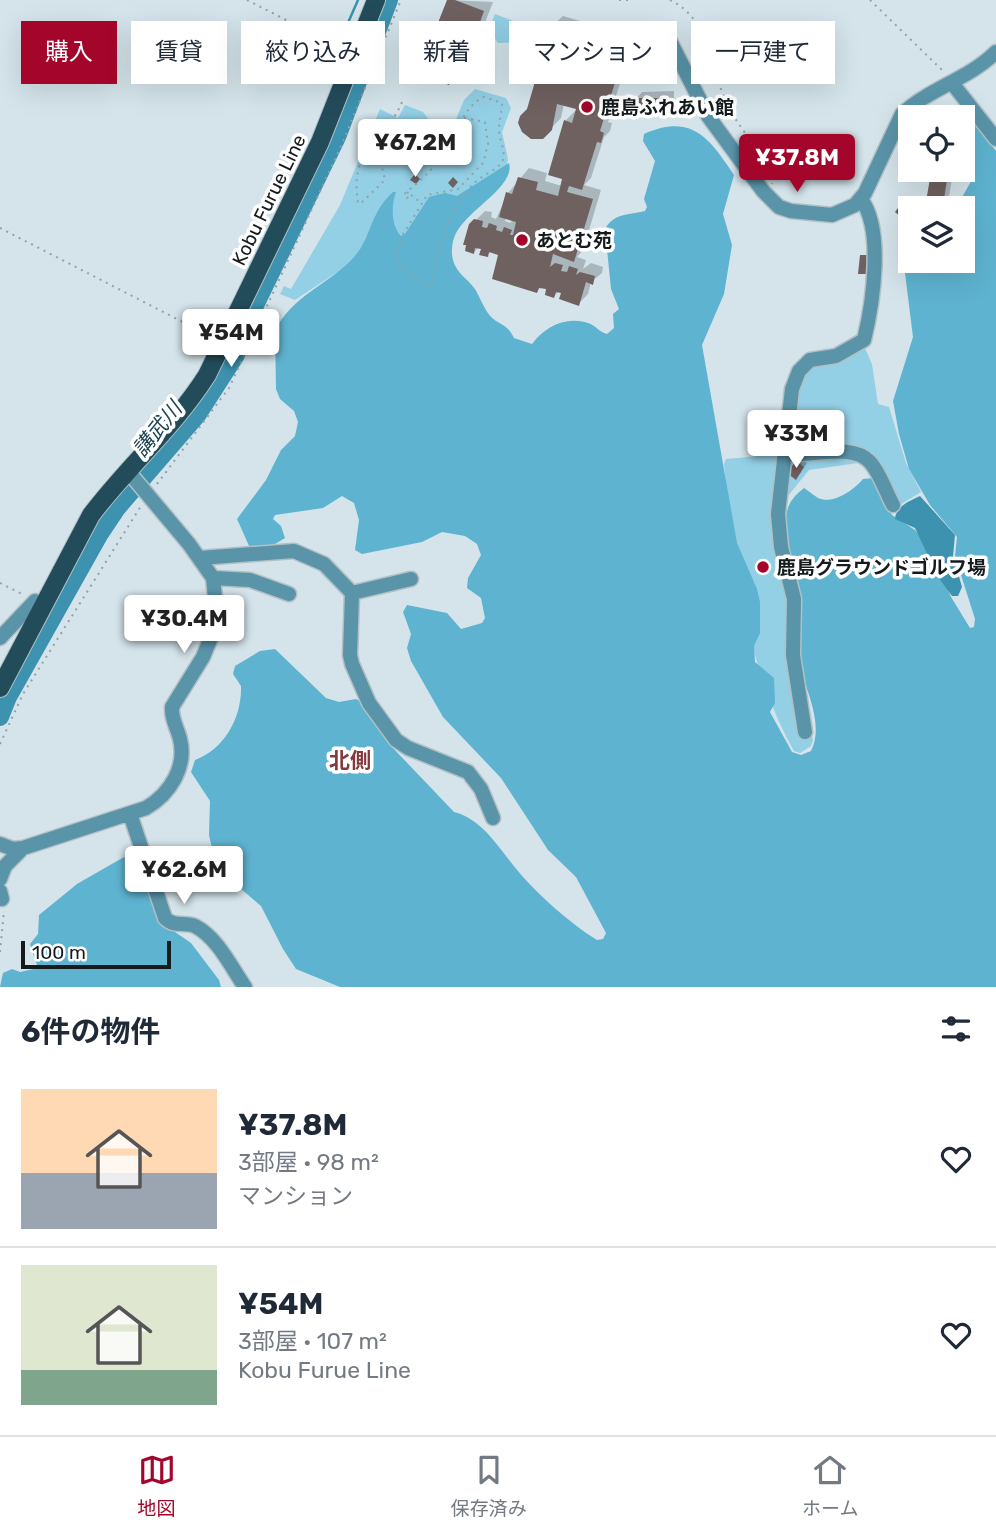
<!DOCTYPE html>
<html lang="ja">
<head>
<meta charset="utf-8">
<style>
  :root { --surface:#fff; --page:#f2f2f3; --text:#1f2937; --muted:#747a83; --line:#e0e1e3; --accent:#a4062b }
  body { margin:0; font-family:Rubik,"Noto Sans JP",sans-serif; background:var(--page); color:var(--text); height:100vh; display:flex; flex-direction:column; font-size:26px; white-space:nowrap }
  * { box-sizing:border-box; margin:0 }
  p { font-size:23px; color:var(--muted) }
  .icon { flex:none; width:38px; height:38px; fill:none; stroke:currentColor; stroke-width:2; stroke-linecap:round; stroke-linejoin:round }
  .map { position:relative; height:987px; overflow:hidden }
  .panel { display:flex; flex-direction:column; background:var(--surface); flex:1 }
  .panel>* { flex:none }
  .top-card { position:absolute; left:21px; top:21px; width:956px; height:63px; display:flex; gap:14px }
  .controls { position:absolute; left:898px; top:105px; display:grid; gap:14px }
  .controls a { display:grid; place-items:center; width:77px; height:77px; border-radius:0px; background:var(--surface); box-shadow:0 7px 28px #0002; font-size:35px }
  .scale { position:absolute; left:21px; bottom:18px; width:150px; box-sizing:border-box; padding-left:7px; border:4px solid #151b1d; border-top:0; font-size:19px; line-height:24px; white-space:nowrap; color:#151b1d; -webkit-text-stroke:5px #fff; paint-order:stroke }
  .price { position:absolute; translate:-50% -60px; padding:0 16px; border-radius:7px; background:#fff; color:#222; font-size:23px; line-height:46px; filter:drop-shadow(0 2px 4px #0008) }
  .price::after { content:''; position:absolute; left:50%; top:42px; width:21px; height:16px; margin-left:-10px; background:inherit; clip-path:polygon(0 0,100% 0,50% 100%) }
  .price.on { background:var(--accent); color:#fff }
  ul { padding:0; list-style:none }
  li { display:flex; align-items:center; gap:21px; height:175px; padding:0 21px }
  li+li { border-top:2px solid var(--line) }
  li span { display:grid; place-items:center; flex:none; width:196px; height:140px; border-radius:0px; color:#555 }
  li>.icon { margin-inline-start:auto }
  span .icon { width:84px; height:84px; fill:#fffc; stroke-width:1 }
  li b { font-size:30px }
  h2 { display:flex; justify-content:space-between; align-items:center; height:84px; padding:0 21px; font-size:30px }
  .tag { padding:0 24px; border-radius:0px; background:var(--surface); box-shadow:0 7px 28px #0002; font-size:24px; line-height:63px }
  .tag.on { background:var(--accent); color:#fff }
  .tabs { display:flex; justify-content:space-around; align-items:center; height:98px; border-top:2px solid var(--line); background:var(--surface); font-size:19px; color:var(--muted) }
  .tabs a { display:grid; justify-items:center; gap:4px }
  .tabs .on { color:var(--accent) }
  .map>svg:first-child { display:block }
  .green { fill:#93cfe5 }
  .forest { fill:#5eb3d0 }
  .water { fill:#3c92af }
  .shadow { fill:#0003; fill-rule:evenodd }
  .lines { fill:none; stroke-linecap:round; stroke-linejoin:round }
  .stream { stroke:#3c92af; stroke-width:2.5 }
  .river { stroke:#3c92af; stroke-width:18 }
  .building { fill:#6f6160 }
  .minor-casing { stroke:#b2c0c5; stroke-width:17 }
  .major-casing { stroke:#b2c0c5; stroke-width:20 }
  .path { stroke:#94a1a6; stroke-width:2; stroke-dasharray:2 5; stroke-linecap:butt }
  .minor { stroke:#5a94a9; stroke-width:14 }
  .major { stroke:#234c5a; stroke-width:18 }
  .poi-dot { fill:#a4062b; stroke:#fff; stroke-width:2.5 }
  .labels { text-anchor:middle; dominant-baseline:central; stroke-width:7; stroke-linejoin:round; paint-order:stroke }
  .poi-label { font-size:19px; font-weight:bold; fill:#151b1d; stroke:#fff; text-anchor:start }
  .street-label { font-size:19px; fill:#151b1d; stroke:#fff }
  .water-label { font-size:21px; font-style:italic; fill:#1d4351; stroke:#fff }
  .neighbourhood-label { font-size:21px; font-weight:bold; fill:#823a3d; stroke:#fff }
</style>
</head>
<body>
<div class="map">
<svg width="996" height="987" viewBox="0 0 996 987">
  <rect width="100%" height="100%" fill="#d4e4ea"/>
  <path class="green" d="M495 14 529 27C521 46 515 42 498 43L489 30Z
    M475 89 506 98 511 108 502 132 508 159 506 170 470 206 354 261 295 300 280 294 284 286 291 289 340 205 380 109 398 118 405 105 423 112 442 137 448 138 464 100Z
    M864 346 872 364 878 404 889 407 906 463 921 492 893 509 870 471 858 463 809 470 783 502 799 676 813 740 811 746 800 753 794 751C746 666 733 560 724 464L726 459 782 454 793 388 803 368Z"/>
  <path class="forest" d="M963 118 977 127 996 151V987H340L296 969 283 949 261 906 233 882 213 853 209 835 210 801 191 772 195 760C225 749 242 717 241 686L233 674 235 666 260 651 275 649 326 698 339 702 356 699 370 707 392 747 454 812C483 819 500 850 518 871 537 894 571 924 597 940L603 939 606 933 576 877 548 850 501 778 443 717 411 661 407 648 411 634 403 612 407 605 447 613 461 629 482 623 485 618 481 598 467 588 468 578 481 555 477 544 465 536 442 532 422 542 362 554 355 550 359 520 354 503 342 496 323 508 275 515 273 519 281 526 285 538 265 550 250 548 237 519 266 480 281 450 295 436 298 422 294 411 280 399 276 389 275 331C291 296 330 284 354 257 371 239 370 212 393 192H396C391 205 391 226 401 236L405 234 429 197 445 193 457 196 509 163C516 188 462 212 454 238 452 243 451 254 453 260 456 273 468 279 475 289 481 299 486 315 496 321 505 326 509 328 514 338L532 344C545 327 565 316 588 323 595 325 599 332 607 334L614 328 613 314 619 309 611 289 605 229C614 213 629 215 645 211L647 207 644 199 655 161 643 141 644 134C692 113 709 138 734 175L723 214 732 245 724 294 702 345 737 543 757 589 760 602V633L754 646 755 662 774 678 775 703 770 712 792 752 801 755 811 751C824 725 807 694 801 668 792 621 786 569 785 522 787 506 791 498 804 488 809 491 813 495 818 498 833 505 854 490 863 479L873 478 892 515 915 530 931 549 951 597 970 628 974 627 975 619 955 556 957 537 930 505 909 469 899 434 893 401 913 337 905 273 908 260 962 261V208H956L974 176 963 148Z
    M124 857 138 860 162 923 191 943 219 980 221 987H0L3 973 12 969 20 972 38 968 30 944 38 934 39 915 77 884Z"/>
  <path class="water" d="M920 496 955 535 953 556 962 587 958 596H952L938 577 915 528 895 519C896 506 910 501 920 496Z"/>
  <path class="shadow" d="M449 0 493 2 474 51 463 60 458 74 449 83 422 44 431 34 434 36Z
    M563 16 587 23 575 63 580 65 584 51 594 41 604 44 600 59 625 67 608 122 612 123 610 131 604 137 591 178 584 185 601 190 583 250 577 257 586 260 583 269 591 263 603 267 602 273 591 282 588 294 578 304 563 292 559 291 554 296 549 288 541 286 537 291 500 253 492 251 487 255 483 248 479 247 474 252 471 225 485 211 492 212 491 217 496 219 508 193 529 168 547 173 545 181 562 186 565 121 578 108 564 104 561 118 543 137 529 109 553 25ZM506 217 514 219 510 223 505 221Z
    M674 91V105L667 112 636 99 642 92Z
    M939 172 953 174 949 196 936 208H921L922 202 929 194 932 178Z
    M801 458 807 463 800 473 797 462Z"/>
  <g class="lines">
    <path class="stream" d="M344 32 358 0"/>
    <path class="river" d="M0 717 8 697 99 535 117 508 198 414 236 355 243 330 337 137 389 0"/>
  </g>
  <path class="building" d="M447 0H455L484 11 465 63 458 61 449 85 411 70 420 43 437 50 441 42 432 38Z
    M552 24 579 32 567 72 575 75 583 50 596 54 591 69 617 76 600 131 604 133 601 143 597 142 582 190 569 186 567 192 593 199 574 262 553 254 550 267 555 263 563 265 561 271 567 272 569 266 578 269 576 275 580 272 595 276 593 285 586 282 579 306 559 299 561 293 556 292 554 298 545 295 546 289 539 288 537 293 492 279 498 255 489 252 488 257 479 255 481 249 475 248 474 254 465 251 466 245H463L469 224 474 219 483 221 482 227 487 228 489 223 497 226 496 230 502 232 504 227 512 230 510 235H513L516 222 499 217 506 192 512 194 518 177 538 182 536 190 558 196 562 179 548 175 564 120 572 123 576 109 557 104 552 130 543 139H531L522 132 518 123 520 116 527 109 541 61 538 60Z
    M634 98H668V114H634Z
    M415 174 420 179 416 184 410 180Z
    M453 177 458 182 453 188 448 183Z
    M930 178 947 180 943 205 919 208 920 201 926 202Z
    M901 204 908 210 902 218 895 212Z
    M910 216V222L902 231 899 228Z
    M860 255H870V274H858Z
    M796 461 804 467 796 480 787 473Z"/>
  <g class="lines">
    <g class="minor-casing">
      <path id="minor" d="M633 32H662L670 41 708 116 763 191 779 207 791 211 832 215 855 205 865 193 902 114C930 88 969 79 996 52
        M952 83 996 139
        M785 454C810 457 852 442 870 462 880 473 886 492 893 505
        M200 558 294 551 324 564 352 593 350 655 352 664 369 703 396 740 408 748 468 772 481 789 493 818
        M213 578 250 580 289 594
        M352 593 411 579
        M0 638 35 601
        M805 732 793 655 794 599 781 547 778 514 792 389 799 371 810 360 836 356 864 340C873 303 884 230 861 199
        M130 814 165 918C175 928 184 921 195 926 218 938 231 967 245 987
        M0 844 13 849 23 848 146 808C170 794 187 767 180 739 177 727 171 719 172 707L203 657 210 640 215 597 213 578 189 544 127 470
        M0 879 5 866 23 848
        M0 891 2 899"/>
    </g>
    <g class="major-casing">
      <path id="major" d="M0 688 91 515C128 466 174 427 207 375L320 142 376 0"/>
    </g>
    <path class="path" d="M247 0 341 48
      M619 0H631
      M670 0C711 20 710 66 726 102 735 123 761 152 775 174L772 184
      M870 0 943 71
      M402 102C384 145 349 146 358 202L360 204 385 180 382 167 390 155 402 151 410 156
      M438 130 410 156 421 161 443 154
      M407 192 410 195 407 198 404 194C418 183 431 171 443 156 458 137 461 107 484 97L502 103C502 112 499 121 499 130 499 140 507 152 502 162 496 171 480 176 472 185 442 220 441 247 431 288L401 267 397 256 402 236 427 195 458 189 483 163 488 144 485 122 464 118
      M411 195 420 202
      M0 228 210 336
      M157 484 229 388 342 144 401 0
      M0 583 24 595
      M0 744 23 694 141 506
      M0 952 4 911"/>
    <use href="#minor" class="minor"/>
    <use href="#major" class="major"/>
  </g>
  <g class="poi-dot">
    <circle cx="587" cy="107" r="7"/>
    <circle cx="522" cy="240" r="7"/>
    <circle cx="763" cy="567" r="7"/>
  </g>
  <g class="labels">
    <g class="poi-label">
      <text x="601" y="107">鹿島ふれあい館</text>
      <text x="536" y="240">あとむ苑</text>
      <text x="777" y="567">鹿島グラウンドゴルフ場</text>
    </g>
    <g class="street-label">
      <text transform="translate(269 200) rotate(-64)">Kobu Furue Line</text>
    </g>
    <g class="water-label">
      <text transform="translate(157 429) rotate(-51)">講武川</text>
    </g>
    <g class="neighbourhood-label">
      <text x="350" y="760">北側</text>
    </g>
  </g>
</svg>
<div class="controls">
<a><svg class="icon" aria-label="locate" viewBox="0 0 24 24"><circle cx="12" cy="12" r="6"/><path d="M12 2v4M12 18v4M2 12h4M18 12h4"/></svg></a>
<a><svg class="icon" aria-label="layers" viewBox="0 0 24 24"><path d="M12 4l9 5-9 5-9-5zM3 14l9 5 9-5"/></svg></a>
</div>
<div class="scale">100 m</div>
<b class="price" style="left:415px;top:179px">¥67.2M</b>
<b class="price on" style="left:797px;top:194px">¥37.8M</b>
<b class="price" style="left:231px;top:369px">¥54M</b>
<b class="price" style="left:796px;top:470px">¥33M</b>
<b class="price" style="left:184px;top:655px">¥30.4M</b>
<b class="price" style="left:184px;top:906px">¥62.6M</b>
<div class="top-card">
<a class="tag on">購入</a>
<a class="tag">賃貸</a>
<a class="tag">絞り込み</a>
<a class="tag">新着</a>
<a class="tag">マンション</a>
<a class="tag">一戸建て</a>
</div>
</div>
<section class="panel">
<h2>6件の物件<svg class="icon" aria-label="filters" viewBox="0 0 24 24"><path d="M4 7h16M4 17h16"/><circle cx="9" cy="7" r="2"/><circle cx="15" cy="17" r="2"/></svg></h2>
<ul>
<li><span style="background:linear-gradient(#ffd9b3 60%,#9aa5b1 0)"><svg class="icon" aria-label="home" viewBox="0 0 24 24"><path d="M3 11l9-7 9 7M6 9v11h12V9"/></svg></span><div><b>¥37.8M</b><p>3部屋 · 98 m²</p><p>マンション</p></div><svg class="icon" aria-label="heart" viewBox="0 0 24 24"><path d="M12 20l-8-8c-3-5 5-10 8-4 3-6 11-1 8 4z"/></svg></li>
<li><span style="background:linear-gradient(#dfe7d0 75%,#7fa58c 0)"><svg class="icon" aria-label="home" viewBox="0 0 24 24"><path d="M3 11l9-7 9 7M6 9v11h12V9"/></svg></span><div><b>¥54M</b><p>3部屋 · 107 m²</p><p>Kobu Furue Line</p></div><svg class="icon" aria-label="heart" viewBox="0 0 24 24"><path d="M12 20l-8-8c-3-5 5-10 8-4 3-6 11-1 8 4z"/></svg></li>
</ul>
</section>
<nav class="tabs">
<a class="on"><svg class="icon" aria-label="map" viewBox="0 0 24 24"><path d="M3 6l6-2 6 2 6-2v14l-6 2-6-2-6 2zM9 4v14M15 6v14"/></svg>地図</a>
<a><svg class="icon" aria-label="saved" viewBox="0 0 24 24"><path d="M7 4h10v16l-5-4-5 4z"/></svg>保存済み</a>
<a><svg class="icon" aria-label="home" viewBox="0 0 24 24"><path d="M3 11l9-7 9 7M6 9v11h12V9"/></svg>ホーム</a>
</nav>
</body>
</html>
